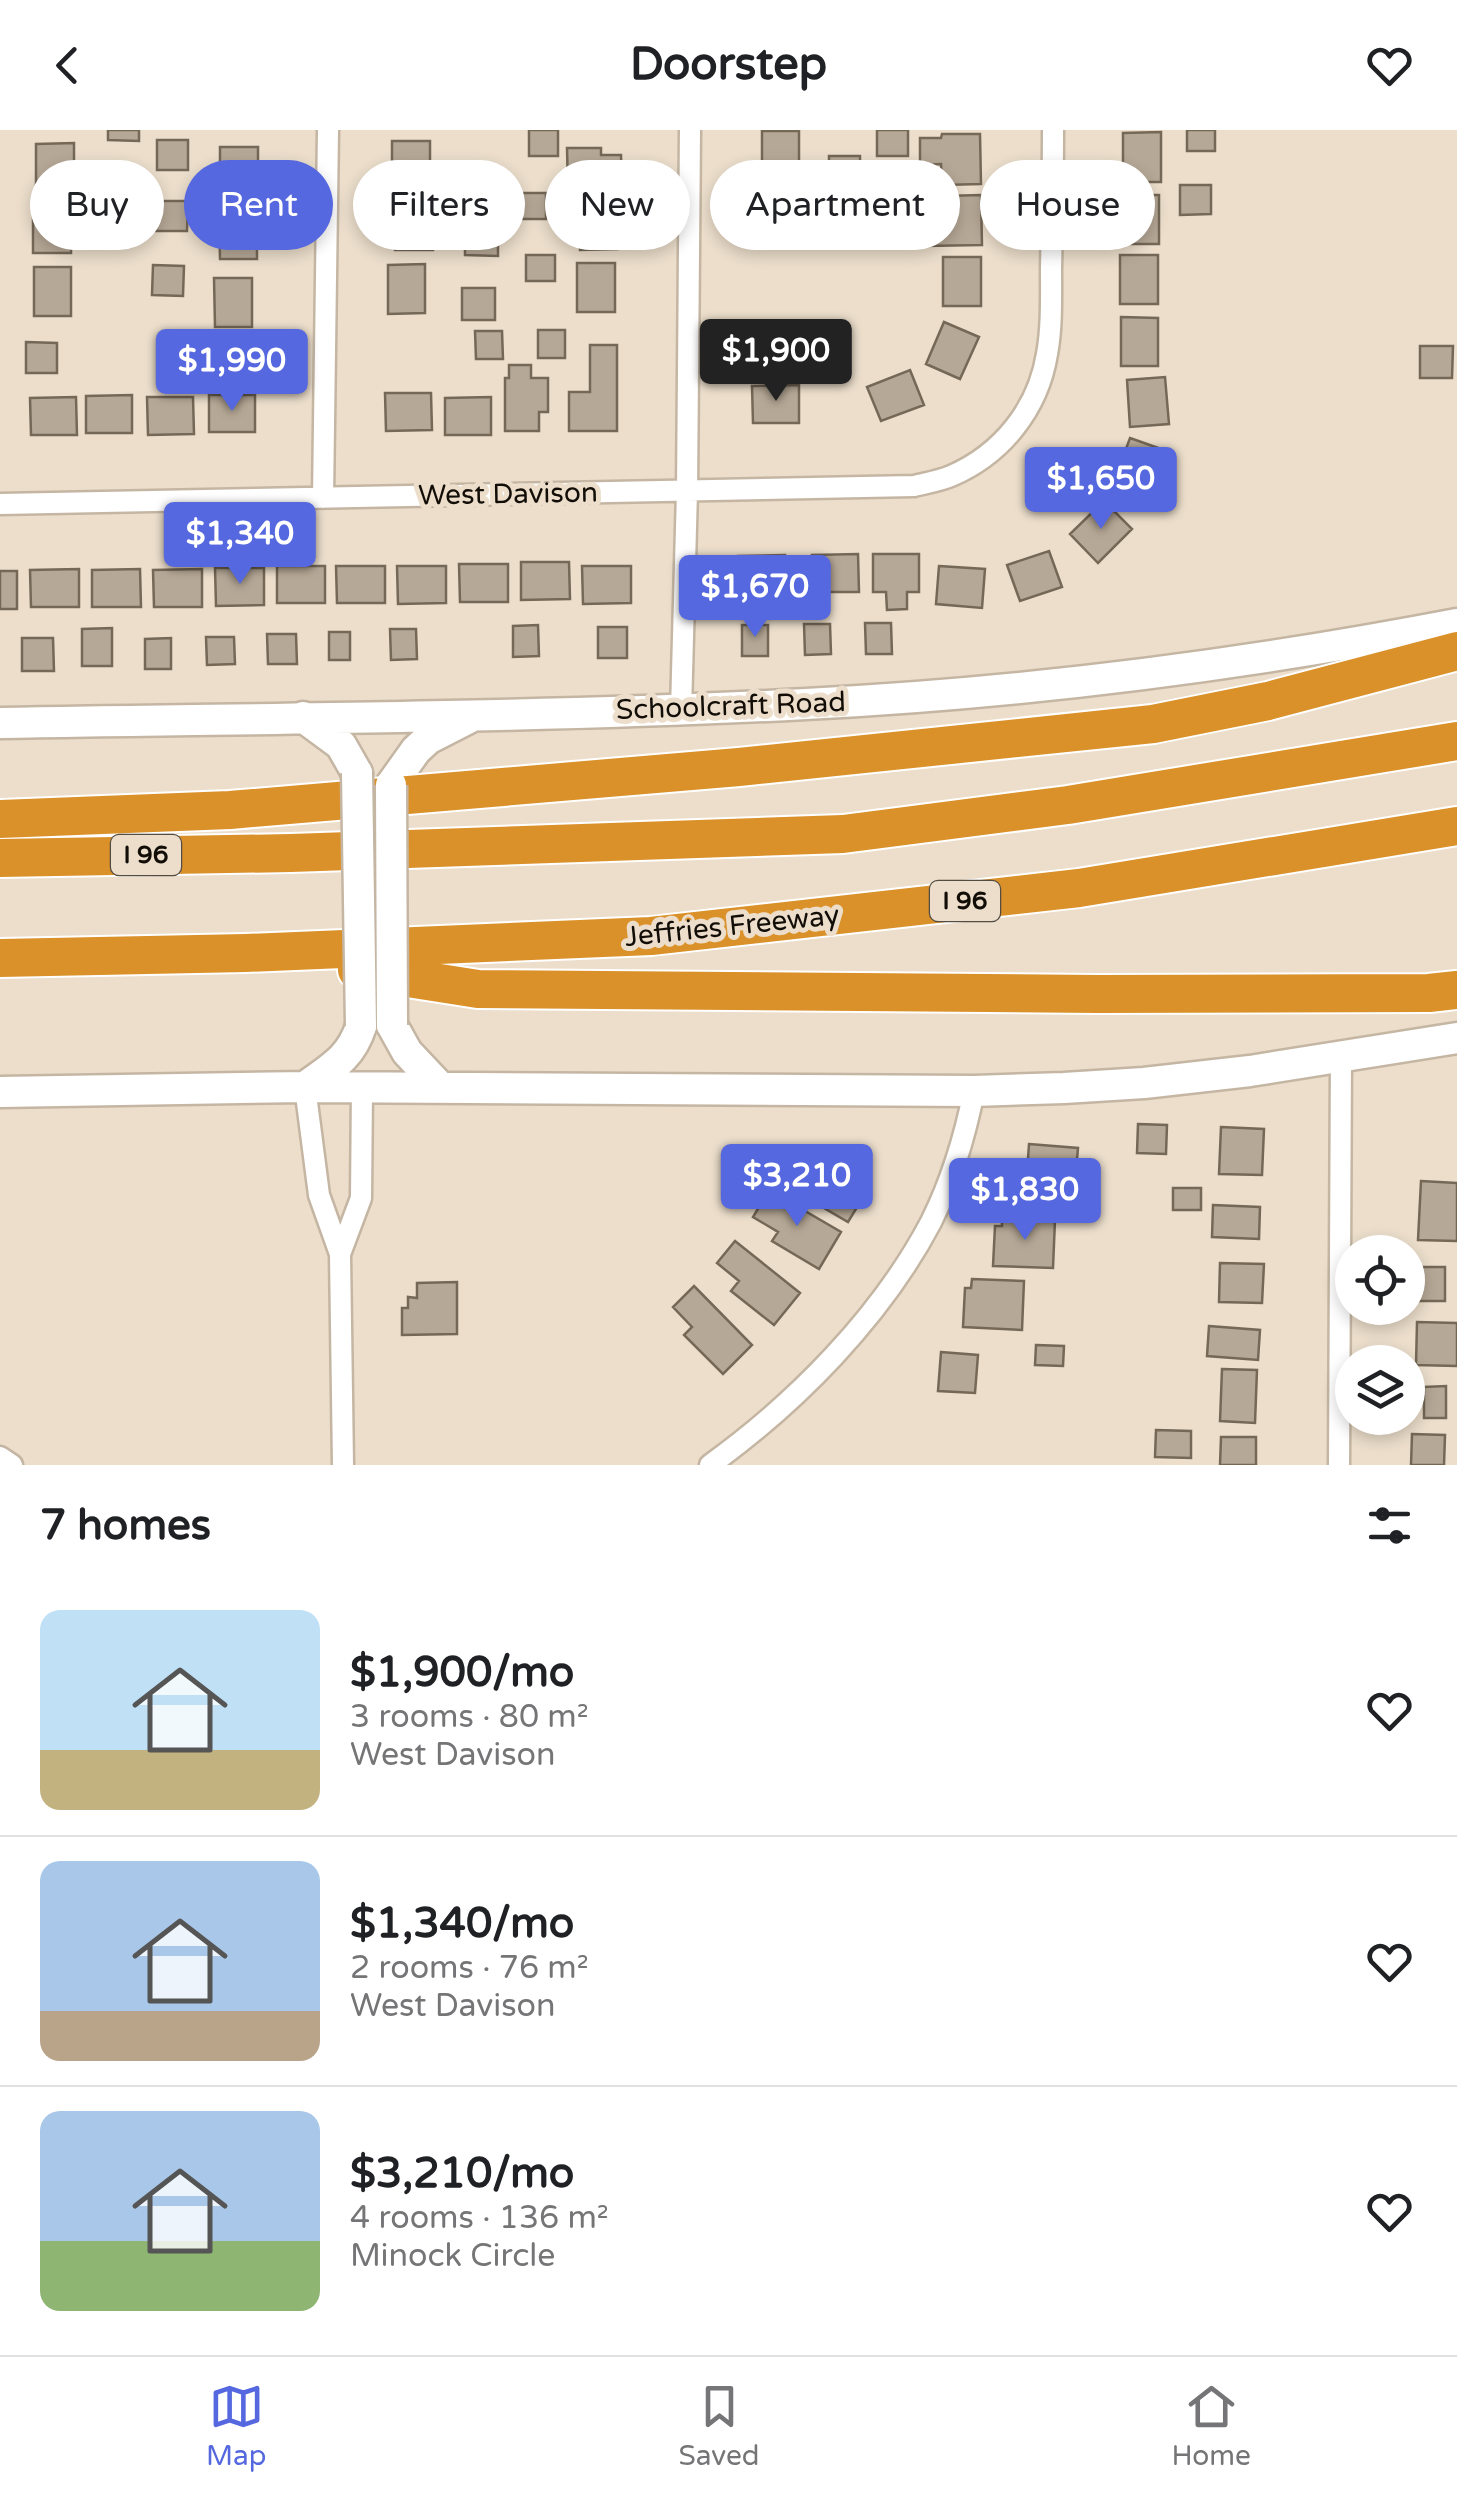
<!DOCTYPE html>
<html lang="en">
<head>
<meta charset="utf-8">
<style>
  :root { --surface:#fff; --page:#f6f6f6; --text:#202124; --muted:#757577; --line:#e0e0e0; --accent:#5668df }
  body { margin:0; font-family:"Varela Round",sans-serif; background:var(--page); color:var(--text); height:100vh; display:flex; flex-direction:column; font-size:38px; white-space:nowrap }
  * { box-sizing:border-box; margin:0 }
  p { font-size:32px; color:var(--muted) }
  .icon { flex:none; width:55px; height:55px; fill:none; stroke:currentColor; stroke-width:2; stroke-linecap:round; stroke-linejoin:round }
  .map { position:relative; height:1335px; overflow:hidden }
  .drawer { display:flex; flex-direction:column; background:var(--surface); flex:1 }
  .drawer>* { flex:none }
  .banner { position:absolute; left:30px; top:30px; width:1398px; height:90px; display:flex; gap:20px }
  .fabs { position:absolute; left:1335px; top:1105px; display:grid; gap:20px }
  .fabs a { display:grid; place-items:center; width:90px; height:90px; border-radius:50%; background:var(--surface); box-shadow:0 5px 15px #0003; font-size:50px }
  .price { position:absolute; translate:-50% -85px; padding:0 22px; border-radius:10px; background:var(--accent); color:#fff; font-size:32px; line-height:65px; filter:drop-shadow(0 2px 5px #0008) }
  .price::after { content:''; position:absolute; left:50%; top:60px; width:30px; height:22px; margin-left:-15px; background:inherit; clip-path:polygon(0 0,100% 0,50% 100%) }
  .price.on { background:#222; color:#fff }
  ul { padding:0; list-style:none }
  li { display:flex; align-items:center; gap:30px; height:250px; padding:0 40px }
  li+li { border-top:2px solid var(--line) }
  li span { display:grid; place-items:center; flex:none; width:280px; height:200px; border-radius:20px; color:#555 }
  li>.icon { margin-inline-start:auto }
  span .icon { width:120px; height:120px; fill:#fffc; stroke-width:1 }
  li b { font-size:42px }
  h2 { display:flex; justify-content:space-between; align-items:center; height:120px; padding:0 40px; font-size:42px }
  .pill { padding:0 35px; border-radius:45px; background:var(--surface); box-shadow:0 5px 15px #0003; font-size:35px; line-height:90px }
  .pill.on { background:var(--accent); color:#fff }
  header { display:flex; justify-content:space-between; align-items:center; height:130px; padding:0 40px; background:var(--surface); font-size:45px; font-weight:700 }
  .tab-bar { display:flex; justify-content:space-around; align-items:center; height:140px; border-top:2px solid var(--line); background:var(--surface); font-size:28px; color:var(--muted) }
  .tab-bar a { display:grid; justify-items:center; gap:5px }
  .tab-bar .on { color:var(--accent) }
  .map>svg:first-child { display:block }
  .building { fill:#b6a896; stroke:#756857; stroke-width:2.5 }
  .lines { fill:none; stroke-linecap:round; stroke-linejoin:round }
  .minor-casing { stroke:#c4b6a3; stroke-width:25 }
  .secondary-casing { stroke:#c4b6a3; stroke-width:35 }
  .motorway-casing { stroke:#fff; stroke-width:42 }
  .minor { stroke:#fff; stroke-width:20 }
  .secondary { stroke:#fff; stroke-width:30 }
  .motorway { stroke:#db912a; stroke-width:38 }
  .secondary-bridge-casing { stroke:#c4b6a3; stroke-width:35; stroke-linecap:butt }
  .secondary-bridge { stroke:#fff; stroke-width:30 }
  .labels { text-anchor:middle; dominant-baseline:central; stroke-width:10; stroke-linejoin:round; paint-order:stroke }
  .shield { fill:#ecdecb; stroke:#534c42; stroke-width:2.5 }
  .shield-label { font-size:25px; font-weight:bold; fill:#120d07 }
  .street-label { font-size:28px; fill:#120d07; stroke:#ecdecb }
</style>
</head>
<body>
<header><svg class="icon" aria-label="back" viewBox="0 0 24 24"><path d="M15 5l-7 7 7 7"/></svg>Doorstep<svg class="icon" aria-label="heart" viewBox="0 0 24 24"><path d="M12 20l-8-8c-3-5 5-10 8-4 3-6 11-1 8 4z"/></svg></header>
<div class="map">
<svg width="1457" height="1335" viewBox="0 0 1457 1335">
  <rect width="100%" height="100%" fill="#ecdecb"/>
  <path class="building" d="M108 0H139V11L108 10Z
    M529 0H558V26H529Z
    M877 0H908V26H877Z
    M1187 0H1215V21H1187Z
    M762 1H799V50H762Z
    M1161 2V52H1123V3Z
    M942 4H980L981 54 942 55 941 34 920 35V8H941Z
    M157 10H188V40H157Z
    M392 11H430V60H392Z
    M74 13V62H36V14Z
    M220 17H258V66H220Z
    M567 18H601V25H621L622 59 568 60Z
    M829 26H860V54L829 55Z
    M466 37H497L498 63H466Z
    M108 42 139 43V73L107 72Z
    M1180 55H1211V84L1180 85Z
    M757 62H795V111H757Z
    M517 63H546V89H518Z
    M981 65 982 115 924 116 923 77H944L943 66Z
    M1121 65H1159V114H1121Z
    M618 70V119L580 120V71Z
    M157 71H188L187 101H156Z
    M395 71H433V120H395Z
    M33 74H71V123H33Z
    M219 80H257V129H220Z
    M465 84H498V126L465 125Z
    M526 125H555V151H526Z
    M1120 125H1158V174H1120Z
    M943 127H981V176H943Z
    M577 133H615V182H577Z
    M425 134V183L388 184V135Z
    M153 135 184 136 183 166 152 165Z
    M34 137H71V186H34Z
    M214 148H252V197H215Z
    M462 158H495V190H462Z
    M1121 187 1158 188V236H1121Z
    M944 192 979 207 960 249 926 234Z
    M538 200H565V228H538Z
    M475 201H502L503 229H476Z
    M227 209H258L257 240 226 239Z
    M173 211H204L203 242 172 241Z
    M26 212 57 213V243H26Z
    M590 215H617V301H569V262H590Z
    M1420 216H1453L1452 248H1420Z
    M509 235H531V248H548V282H539V301H505V248H509Z
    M910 240 924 275 881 291 867 257Z
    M1165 247 1169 294 1130 297 1127 250Z
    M799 255V293H753L752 256Z
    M385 263H431L432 300 386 301Z
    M132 265V303H86V266Z
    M209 265H255V302H209Z
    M76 267 77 305H31L30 268Z
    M147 267H193L194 304 148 305Z
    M491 267V305H445V268Z
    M1130 308 1167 321 1151 364 1114 351Z
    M1104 371 1132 399 1098 433 1070 404Z
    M1049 421 1062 457 1020 471 1007 435Z
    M858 424 859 462H813L812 425Z
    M873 424H919V462H907V479L887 480 886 462H873Z
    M785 425 786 463 739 464 738 426Z
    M521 432H569L570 469 521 470Z
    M459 434H508V472H460Z
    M277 436H325V473H277Z
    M336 436H385V473H337Z
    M397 436H446V473L398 474Z
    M582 436H631V473L583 474Z
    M939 436 985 439 982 478 936 474Z
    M215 438H264V475L216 476Z
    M79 439V477H31L30 440Z
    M140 439 141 477H92V440Z
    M202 439V477H154L153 440Z
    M0 441H17V479H0Z
    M865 493H891L892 524H866Z
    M804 494H830L831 524 805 525Z
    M538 495 539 526 513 527V496Z
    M742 495H768V526H742Z
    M598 497H627V528H598Z
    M112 498V536H82V499Z
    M390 499H416L417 529 391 530Z
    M329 502H350V530H329Z
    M267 504H296L297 534H268Z
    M206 507H234L235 534 207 535Z
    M22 508H53L54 541H22Z
    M171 508V539H145V509Z
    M1138 994 1167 995 1166 1024 1137 1023Z
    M1221 997 1264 999 1262 1045 1219 1044Z
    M1029 1014 1078 1018 1073 1075 1025 1072Z
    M792 1024 816 1038 822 1029 870 1056 848 1092 776 1050Z
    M1421 1051 1457 1053V1111L1418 1110Z
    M1173 1058H1201V1080H1173Z
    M769 1060 841 1102 819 1139 772 1111 778 1102 753 1087Z
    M1213 1075 1260 1077 1259 1109 1212 1107Z
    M1002 1087 1055 1090 1053 1138 993 1136 995 1096H1002Z
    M735 1111 800 1163 774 1195 731 1161 739 1151 717 1133Z
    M1220 1133 1264 1134 1262 1173 1219 1172Z
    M1414 1137H1445V1171H1414Z
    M972 1149 1024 1151 1022 1200 963 1197 965 1158H971Z
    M457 1152V1204L402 1205V1178H408V1167L417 1168V1153Z
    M694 1156 752 1215 723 1244 684 1205 692 1197 673 1177Z
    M1417 1192 1457 1193V1236L1416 1235Z
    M1209 1196 1260 1200 1258 1230 1207 1226Z
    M1036 1215 1064 1216 1063 1236 1035 1235Z
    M941 1222 978 1225 975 1263 938 1261Z
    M1222 1239 1257 1240 1255 1293 1220 1291Z
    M1446 1256V1288H1424V1257Z
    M1156 1300 1191 1301V1328L1155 1327Z
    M1412 1304 1445 1305 1444 1335H1411Z
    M1221 1307H1256V1335H1220Z"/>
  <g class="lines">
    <g class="minor-casing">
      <path id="minor" d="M323 368 328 0
        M0 374 914 356C926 353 939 351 951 346 1002 324 1038 279 1047 224 1052 197 1051 167 1051 139 1052 93 1053 46 1053 0
        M681 580 687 361 690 0
        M305 957 319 1065 340 1124 343 1335
        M340 1124 361 1068 362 957
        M0 1327 12 1335
        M710 1335C796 1273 881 1187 931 1092 952 1050 965 1006 974 961
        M1339 1335 1341 927"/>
    </g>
    <g class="secondary-casing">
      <path id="secondary" d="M303 587 341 615 357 643
        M0 593C269 588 538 588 806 574 1024 563 1243 535 1457 494
        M391 655 416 620 428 609 469 588
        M392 895 407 922 440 957
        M305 957C331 938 351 928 361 896
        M0 962 305 957 974 961 1064 958 1144 953 1250 941 1457 908"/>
    </g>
    <g class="motorway-casing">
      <path id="motorway" d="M0 689 230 680 739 637 1153 594 1268 571 1457 521
        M0 728 291 723 843 704 1068 675 1457 611
        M0 828 246 823 651 806 1079 758 1457 696
        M357 840 478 859 1098 864 1429 863 1457 860"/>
    </g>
    <use href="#minor" class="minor"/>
    <use href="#secondary" class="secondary"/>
    <use href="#motorway" class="motorway"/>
    <g class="secondary-bridge-casing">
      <path id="secondary-bridge" d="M357 643 361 896
        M391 655 392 895"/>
    </g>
    <use href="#secondary-bridge" class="secondary-bridge"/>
  </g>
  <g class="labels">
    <g class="shield">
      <rect x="111" y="705" width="70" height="40" rx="8"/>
      <rect x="930" y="751" width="70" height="40" rx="8"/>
    </g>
    <g class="shield-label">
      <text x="146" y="725">I 96</text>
      <text x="965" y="771">I 96</text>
    </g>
    <g class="street-label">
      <text transform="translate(508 364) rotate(-1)">West Davison</text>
      <text transform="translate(731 576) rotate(-2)">Schoolcraft Road</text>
      <text transform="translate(732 796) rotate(-6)">Jeffries Freeway</text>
    </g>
  </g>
</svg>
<div class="fabs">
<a><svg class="icon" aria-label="locate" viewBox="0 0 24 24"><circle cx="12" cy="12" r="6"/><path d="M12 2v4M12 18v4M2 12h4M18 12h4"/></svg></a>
<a><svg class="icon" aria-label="layers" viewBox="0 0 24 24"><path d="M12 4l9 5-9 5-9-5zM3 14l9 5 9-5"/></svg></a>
</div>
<b class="price on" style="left:776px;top:274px">$1,900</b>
<b class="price" style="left:232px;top:284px">$1,990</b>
<b class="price" style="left:1101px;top:402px">$1,650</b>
<b class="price" style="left:240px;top:457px">$1,340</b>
<b class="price" style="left:755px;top:510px">$1,670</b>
<b class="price" style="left:797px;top:1099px">$3,210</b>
<b class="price" style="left:1025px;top:1113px">$1,830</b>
<div class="banner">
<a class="pill">Buy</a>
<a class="pill on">Rent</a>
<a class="pill">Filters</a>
<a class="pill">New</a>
<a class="pill">Apartment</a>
<a class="pill">House</a>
</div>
</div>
<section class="drawer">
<h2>7 homes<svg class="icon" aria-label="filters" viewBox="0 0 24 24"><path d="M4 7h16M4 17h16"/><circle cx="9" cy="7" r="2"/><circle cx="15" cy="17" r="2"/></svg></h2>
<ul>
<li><span style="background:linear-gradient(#bfe0f5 70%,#c2b280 0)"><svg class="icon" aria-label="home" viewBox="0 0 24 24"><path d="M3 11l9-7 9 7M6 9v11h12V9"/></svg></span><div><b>$1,900/mo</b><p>3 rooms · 80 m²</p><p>West Davison</p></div><svg class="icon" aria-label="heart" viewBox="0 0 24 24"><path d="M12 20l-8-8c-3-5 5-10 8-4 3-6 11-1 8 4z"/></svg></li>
<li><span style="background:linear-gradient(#a9c7e8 75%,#b9a48a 0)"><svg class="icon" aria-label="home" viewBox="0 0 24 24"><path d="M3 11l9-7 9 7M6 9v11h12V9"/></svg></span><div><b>$1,340/mo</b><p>2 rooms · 76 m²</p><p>West Davison</p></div><svg class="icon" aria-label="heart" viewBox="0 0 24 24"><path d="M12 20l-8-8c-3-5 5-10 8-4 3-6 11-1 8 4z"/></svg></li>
<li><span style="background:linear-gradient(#a9c7e8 65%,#8fb573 0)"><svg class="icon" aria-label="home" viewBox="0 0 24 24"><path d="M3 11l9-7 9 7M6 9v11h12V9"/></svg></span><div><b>$3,210/mo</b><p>4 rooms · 136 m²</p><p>Minock Circle</p></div><svg class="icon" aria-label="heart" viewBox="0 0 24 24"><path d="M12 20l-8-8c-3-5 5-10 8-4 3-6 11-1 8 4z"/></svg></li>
</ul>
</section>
<nav class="tab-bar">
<a class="on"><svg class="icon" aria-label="map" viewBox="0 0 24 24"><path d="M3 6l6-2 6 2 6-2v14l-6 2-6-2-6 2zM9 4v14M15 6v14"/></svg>Map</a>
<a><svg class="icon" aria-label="saved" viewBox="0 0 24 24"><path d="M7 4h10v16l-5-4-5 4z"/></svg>Saved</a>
<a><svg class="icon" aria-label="home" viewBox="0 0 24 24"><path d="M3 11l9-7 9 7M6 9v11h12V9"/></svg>Home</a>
</nav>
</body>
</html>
